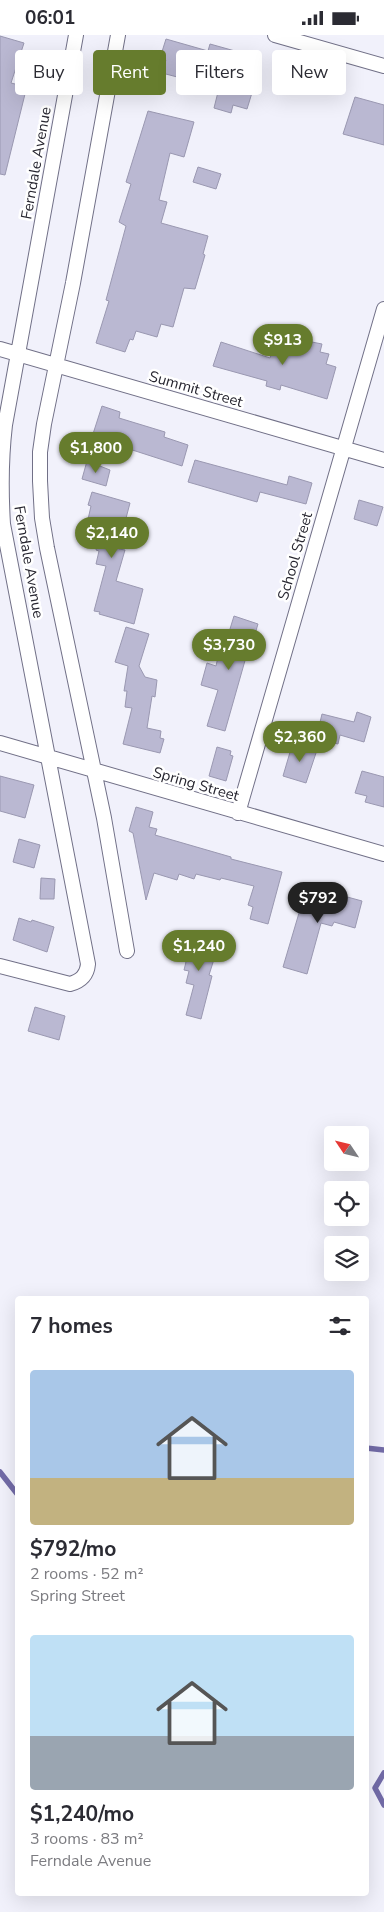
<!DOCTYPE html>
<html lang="en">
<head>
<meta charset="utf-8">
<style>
  :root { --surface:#fff; --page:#f7f7f7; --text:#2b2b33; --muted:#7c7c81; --accent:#667c2d }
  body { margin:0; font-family:"Nunito Sans",sans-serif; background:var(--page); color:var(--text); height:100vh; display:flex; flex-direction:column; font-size:19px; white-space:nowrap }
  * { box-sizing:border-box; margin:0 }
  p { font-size:16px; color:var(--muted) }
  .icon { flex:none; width:28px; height:28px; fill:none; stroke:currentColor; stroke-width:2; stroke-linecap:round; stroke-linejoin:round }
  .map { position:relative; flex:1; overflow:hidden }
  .sheet { position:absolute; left:15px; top:1261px; width:354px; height:600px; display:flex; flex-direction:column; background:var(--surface); border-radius:5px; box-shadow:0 5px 20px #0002 }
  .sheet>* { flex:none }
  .banner { position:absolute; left:15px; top:15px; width:355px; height:45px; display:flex; gap:10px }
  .needle { width:32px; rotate:305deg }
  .controls { position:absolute; left:324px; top:1091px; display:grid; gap:10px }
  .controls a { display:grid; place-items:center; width:45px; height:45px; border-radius:5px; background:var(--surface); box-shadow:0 5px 20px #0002; font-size:25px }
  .price { position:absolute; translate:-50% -42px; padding:0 11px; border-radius:18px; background:var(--accent); color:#fff; font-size:16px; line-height:32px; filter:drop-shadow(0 1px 2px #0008) }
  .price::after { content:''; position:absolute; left:50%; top:30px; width:15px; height:11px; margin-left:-8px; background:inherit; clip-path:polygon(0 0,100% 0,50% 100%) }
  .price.on { background:#222; color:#fff }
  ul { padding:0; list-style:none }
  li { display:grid; align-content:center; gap:10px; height:265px; padding:0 15px }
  li span { display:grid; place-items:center; height:155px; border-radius:5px; color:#555 }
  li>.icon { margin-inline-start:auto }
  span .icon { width:90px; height:90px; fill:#fffc; stroke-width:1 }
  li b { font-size:21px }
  h2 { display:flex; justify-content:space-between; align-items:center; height:60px; padding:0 15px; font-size:21px }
  .tag { padding:0 18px; border-radius:5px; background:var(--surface); box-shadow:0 5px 20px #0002; font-size:18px; line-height:45px }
  .tag.on { background:var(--accent); color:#fff }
  .status { display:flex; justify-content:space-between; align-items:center; height:35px; padding:0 25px; background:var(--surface); direction:ltr }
  .status svg { height:14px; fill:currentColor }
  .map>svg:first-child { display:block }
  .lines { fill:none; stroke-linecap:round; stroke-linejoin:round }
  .stream { stroke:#726ba7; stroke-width:5.5 }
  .building { fill:#bab8d2; stroke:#9a98b1 }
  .street-casing { stroke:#717087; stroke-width:16 }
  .street { stroke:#fff; stroke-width:14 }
  .labels { text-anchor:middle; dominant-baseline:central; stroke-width:5; stroke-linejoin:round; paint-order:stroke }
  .street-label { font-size:15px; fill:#272630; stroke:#fff }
</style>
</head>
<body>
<div class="status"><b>06:01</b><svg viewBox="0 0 49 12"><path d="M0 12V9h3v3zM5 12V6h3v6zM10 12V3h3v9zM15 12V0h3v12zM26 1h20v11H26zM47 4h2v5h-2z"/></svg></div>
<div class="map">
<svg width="384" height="1877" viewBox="0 0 384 1877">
  <rect width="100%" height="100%" fill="#f1f1fb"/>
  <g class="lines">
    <path class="stream" d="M366 1413 384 1415
      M0 1437 18 1460
      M384 1738 375 1753 384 1770"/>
  </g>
  <path class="building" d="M0 1 24 8 11 48 19 50 18 53 26 55 5 140 0 139Z
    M166 4 208 16 210 9 235 16 228 40 255 48 247 74 233 70 231 78 214 73 219 53 162 38 166 25 160 23Z
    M355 62 384 70V110L343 99Z
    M148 76 194 87 184 122 170 118 159 165 167 167 161 188 208 201 203 219 205 220 195 254 184 253 173 292 161 289 157 302 136 296 133 305 130 304 125 317 96 308 109 266 106 265 126 191 119 187 131 149 126 147Z
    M198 132 221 139 216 154 193 147Z
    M296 295 309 299 307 306 322 309 320 317 329 319 326 329 336 332 327 364 281 350 280 355 266 351 267 346 213 331 221 307 270 323 275 310 290 314Z
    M102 371 120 377 119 383 165 397 164 402 188 410 182 431 92 402Z
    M195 425 287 450 289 441 312 448 306 469 260 457 257 467 188 447Z
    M87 426 110 435 106 451 82 444Z
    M92 457 130 468 120 506H121L119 514 125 515 116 546 143 554 134 589 99 579 100 577 94 576 106 531 96 529 99 516 96 515 97 511 91 509 96 491 87 489 91 471 88 470Z
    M359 465 383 472 377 491 354 484Z
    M234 581 258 589 248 622H246L225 696 207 691 218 655 201 650 207 628 216 631 218 622 221 623Z
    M126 592 149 599 139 631 145 642 157 645 155 662 152 661 147 693 161 696 160 703 164 704 160 718 123 709 132 673 125 672 127 656H124L128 631 115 627Z
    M357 677 371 682 364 707 340 700 338 709 316 704 322 679 354 687Z
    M293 707 317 715 306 748 283 741Z
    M217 712 231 716 230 720 233 721 226 746 209 741Z
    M362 736 384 742V772L365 767 367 761 355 758Z
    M0 741 34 750 25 783 0 776Z
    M136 772 153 777 149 792 157 794 155 800 231 822V824L282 837 268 889 250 884 253 872 248 870 254 851 221 843 220 845 196 839 194 844 179 839 177 845 154 838 146 865 133 798 129 796Z
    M19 804 40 810 34 833 13 827Z
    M41 843 55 844 54 864H40Z
    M307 851 362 866 355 893 334 887 332 891 321 888 307 939 283 932Z
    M19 883 31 887 32 885 54 892 47 917 13 905Z
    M191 898 215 905 211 920 215 921 209 940 212 941 201 984 186 980 194 950 186 948 189 936 184 935 186 927 183 926Z
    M35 972 65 981 59 1005 28 996Z"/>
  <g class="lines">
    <g class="street-casing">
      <path id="street" d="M118 0 73 248 44 389 40 417V446L42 483 47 513 104 783 127 916
        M275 0 384 31
        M0 314 384 425
        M0 708 384 819
        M238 778 384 274
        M0 931 70 949C81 946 87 940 88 929L3 489C1 456 1 424 5 390L76 0"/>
    </g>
    <use href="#street" class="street"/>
  </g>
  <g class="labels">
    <g class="street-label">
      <text transform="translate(36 128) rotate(-80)">Ferndale Avenue</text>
      <text transform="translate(196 354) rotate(16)">Summit Street</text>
      <text transform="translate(295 521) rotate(-74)">School Street</text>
      <text transform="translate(29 527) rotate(80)">Ferndale Avenue</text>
      <text transform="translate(196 749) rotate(16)">Spring Street</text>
    </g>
  </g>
</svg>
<div class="controls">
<a><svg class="needle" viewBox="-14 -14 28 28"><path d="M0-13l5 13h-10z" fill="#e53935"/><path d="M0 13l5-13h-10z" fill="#7c7c81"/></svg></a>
<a><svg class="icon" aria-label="locate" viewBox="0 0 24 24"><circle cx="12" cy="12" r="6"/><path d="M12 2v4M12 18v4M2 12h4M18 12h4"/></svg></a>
<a><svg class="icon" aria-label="layers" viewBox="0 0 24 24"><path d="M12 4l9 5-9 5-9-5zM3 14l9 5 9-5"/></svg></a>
</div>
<b class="price" style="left:283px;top:331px">$913</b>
<b class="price" style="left:96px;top:439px">$1,800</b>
<b class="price" style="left:112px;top:524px">$2,140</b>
<b class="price" style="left:229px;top:636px">$3,730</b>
<b class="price" style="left:300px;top:728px">$2,360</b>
<b class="price on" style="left:318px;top:889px">$792</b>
<b class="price" style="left:199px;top:937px">$1,240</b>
<div class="banner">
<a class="tag">Buy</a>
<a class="tag on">Rent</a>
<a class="tag">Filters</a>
<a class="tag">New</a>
</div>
<section class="sheet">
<h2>7 homes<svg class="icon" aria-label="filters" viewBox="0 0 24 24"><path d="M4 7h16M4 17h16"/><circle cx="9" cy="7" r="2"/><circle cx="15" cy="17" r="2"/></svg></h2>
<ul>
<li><span style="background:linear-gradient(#a9c7e8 70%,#c2b280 0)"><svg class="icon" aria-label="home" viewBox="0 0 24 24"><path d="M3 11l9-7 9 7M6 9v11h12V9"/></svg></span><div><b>$792/mo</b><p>2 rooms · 52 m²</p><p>Spring Street</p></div></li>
<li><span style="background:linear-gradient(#bfe0f5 65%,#9aa5b1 0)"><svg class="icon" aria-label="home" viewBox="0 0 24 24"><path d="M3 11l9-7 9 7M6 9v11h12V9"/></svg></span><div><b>$1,240/mo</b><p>3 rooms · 83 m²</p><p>Ferndale Avenue</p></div></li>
</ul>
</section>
</div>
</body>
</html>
